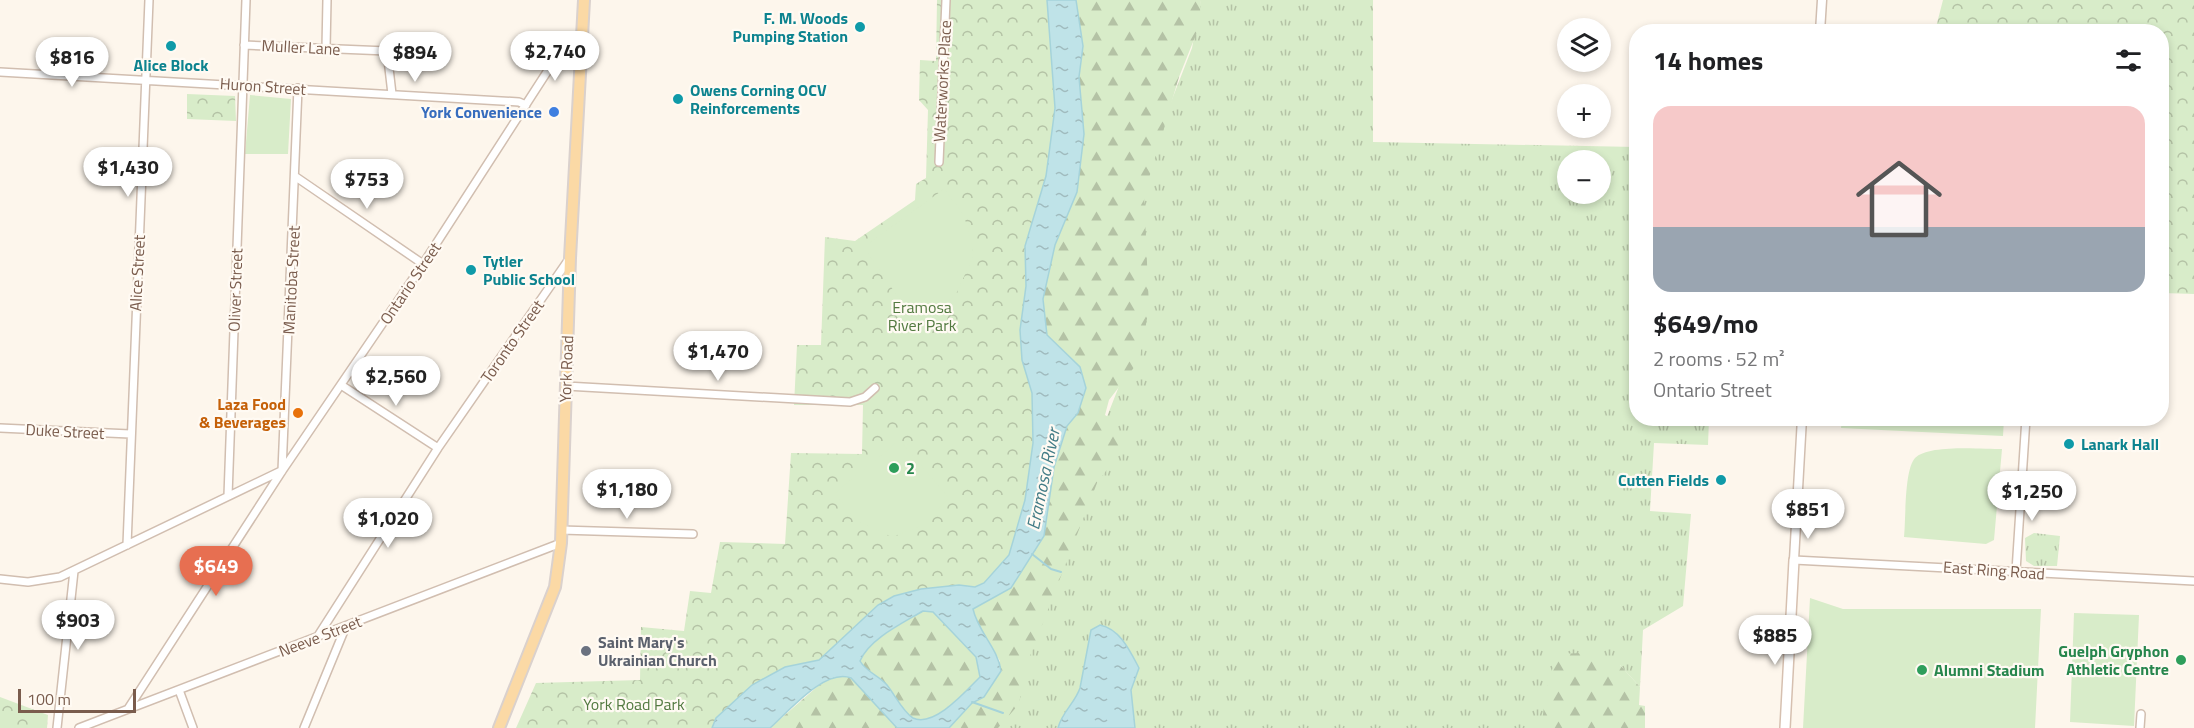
<!DOCTYPE html>
<html lang="en">
<head>
<meta charset="utf-8">
<style>
  :root { --surface:#fff; --page:#f6f6f6; --text:#202124; --muted:#757577; --accent:#e76f51 }
  body { margin:0; font-family:"Titillium Web",sans-serif; background:var(--page); color:var(--text); height:100vh; display:flex; flex-direction:column; font-size:22px; white-space:nowrap }
  * { box-sizing:border-box; margin:0 }
  p { font-size:20px; color:var(--muted) }
  .icon { flex:none; width:33px; height:33px; fill:none; stroke:currentColor; stroke-width:2; stroke-linecap:round; stroke-linejoin:round }
  .map { position:relative; flex:1; overflow:hidden }
  .sheet { position:absolute; left:1629px; top:24px; width:540px; height:402px; display:flex; flex-direction:column; background:var(--surface); border-radius:24px; box-shadow:0 3px 9px #0003 }
  .sheet>* { flex:none }
  .tools { position:absolute; left:1557px; top:18px; display:grid; gap:12px }
  .tools a { display:grid; place-items:center; width:54px; height:54px; border-radius:50%; background:var(--surface); box-shadow:0 3px 9px #0003; font-size:30px }
  .scale { position:absolute; left:18px; bottom:15px; width:118px; box-sizing:border-box; padding-left:6px; border:3px solid #7a5c4d; border-top:0; font-size:16px; line-height:21px; white-space:nowrap; color:#7a5c4d; -webkit-text-stroke:4px #fffaf3; paint-order:stroke }
  .price { position:absolute; translate:-50% -51px; padding:0 14px; border-radius:21px; background:#fff; color:#222; font-size:20px; line-height:39px; filter:drop-shadow(0 2px 3px #0008) }
  .price::after { content:''; position:absolute; left:50%; top:36px; width:18px; height:14px; margin-left:-9px; background:inherit; clip-path:polygon(0 0,100% 0,50% 100%) }
  .price.current { background:var(--accent); color:#fff }
  ul { padding:0; list-style:none }
  li { display:grid; align-content:center; gap:12px; height:318px; padding:0 24px }
  li span { display:grid; place-items:center; height:186px; border-radius:18px; color:#555 }
  li>.icon { margin-inline-start:auto }
  span .icon { width:108px; height:108px; fill:#fffc; stroke-width:1 }
  li b { font-size:26px }
  h2 { display:flex; justify-content:space-between; align-items:center; height:72px; padding:0 24px; font-size:26px }
  .map>svg:first-child { display:block }
  .grass { fill:url(#grass-tufts); fill-rule:evenodd }
  .forest { fill:url(#forest-firs) }
  .park { fill:url(#park-crowns) }
  .garden { fill:#d8ecc9 }
  .water { fill:url(#water-ripples); stroke:#a5d3da; stroke-width:1.5; fill-rule:evenodd }
  .lines { fill:none; stroke-linecap:round; stroke-linejoin:round }
  .stream { stroke:#a5d3da; stroke-width:2 }
  .minor-casing { stroke:#d1beb0; stroke-width:10 }
  .tertiary-casing { stroke:#d1beb0; stroke-width:11 }
  .secondary-casing { stroke:#d6c0b0; stroke-width:12 }
  .primary-casing { stroke:#dad1cd; stroke-width:14 }
  .minor { stroke:#fff; stroke-width:7 }
  .tertiary { stroke:#fff; stroke-width:8 }
  .secondary { stroke:#fff; stroke-width:9 }
  .primary { stroke:#fbd9a5; stroke-width:10 }
  .culture-dot { fill:#0f9aa8; stroke:#fffaf3; stroke-width:2 }
  .shop-dot { fill:#3f7fe0; stroke:#fffaf3; stroke-width:2 }
  .food-dot { fill:#e8710a; stroke:#fffaf3; stroke-width:2 }
  .leisure-dot { fill:#2e9e5b; stroke:#fffaf3; stroke-width:2 }
  .worship-dot { fill:#6b7280; stroke:#fffaf3; stroke-width:2 }
  .labels { text-anchor:middle; dominant-baseline:central; stroke-width:4.5; stroke-linejoin:round; paint-order:stroke }
  .culture-label { font-size:16px; font-weight:bold; fill:#0d838f; stroke:#fffaf3; text-anchor:start }
  .street-label { font-size:16px; fill:#7a5c4d; stroke:#fffaf3 }
  .shop-label { font-size:16px; font-weight:bold; fill:#366cbe; stroke:#fffaf3; text-anchor:end }
  .park-label { font-size:16px; fill:#537a41; stroke:#fffaf3 }
  .food-label { font-size:16px; font-weight:bold; fill:#c56008; stroke:#fffaf3; text-anchor:end }
  .leisure-label { font-size:16px; font-weight:bold; fill:#27864d; stroke:#fffaf3; text-anchor:start }
  .worship-label { font-size:16px; font-weight:bold; fill:#5b616d; stroke:#fffaf3; text-anchor:start }
  .water-label { font-size:18px; font-style:italic; fill:#437c86; stroke:#fffaf3 }
</style>
</head>
<body>
<div class="map">
<svg width="2194" height="728" viewBox="0 0 2194 728">
  <defs>
    <pattern id="grass-tufts" width="24" height="20" patternUnits="userSpaceOnUse" patternTransform="scale(1.5)"><rect width="24" height="20" fill="#d8ecc9"/><path d="M3 7l-1-3M5 7V3M7 7l1-3M15 17l-1-3M17 17v-4M19 17l1-3" fill="none" stroke="#b4c2a5"/></pattern>
    <pattern id="forest-firs" width="22" height="20" patternUnits="userSpaceOnUse" patternTransform="scale(1.5)"><rect width="22" height="20" fill="#d8ecc9"/><path d="M5 1l3.5 6h-7zM16 11l3.5 6h-7z" fill="#b4c2a5"/></pattern>
    <pattern id="park-crowns" width="20" height="18" patternUnits="userSpaceOnUse" patternTransform="scale(1.5)"><rect width="20" height="18" fill="#d8ecc9"/><path d="M2 6a3 3 0 1 1 6 0M12 15a3 3 0 1 1 6 0" fill="none" stroke="#b4c2a5"/></pattern>
    <pattern id="water-ripples" width="26" height="14" patternUnits="userSpaceOnUse" patternTransform="scale(1.5)"><rect width="26" height="14" fill="#bfe3e8"/><path d="M2 4q2-2 4 0t4 0M15 11q2-2 4 0t4 0" fill="none" stroke="#a0bbbe"/></pattern>
  </defs>
  <rect width="100%" height="100%" fill="#fdf6ec"/>
  <path class="grass" d="M1201 0H1373V142L1636 147V418L1709 419 1708 445 1654 443 1650 511 1691 514 1690 525 1683 606 1643 630 1640 687 1620 665 1544 728H976L995 701 1136 343 1141 179 1192 48ZM1568 160H1600V194H1568Z
    M2034 533 2060 536 2057 566H2034L2026 561 2025 538Z"/>
  <path class="forest" d="M1076 0H1201L1199 27 1179 77 1144 195 1149 308 1139 361 1109 400 1105 415 1113 420 1126 444 1097 483 1025 669 1019 704 998 728H949L972 703 984 697 1000 661 976 622 972 609 1011 588 1044 536 1054 467 1067 426 1078 413 1080 367 1047 335 1043 299 1055 245 1077 192 1084 134 1079 77 1083 46Z
    M922 611 933 612 976 657 980 678C965 691 935 728 913 718 903 712 895 695 887 685 880 676 866 672 860 661 869 639 903 624 922 611Z
    M1582 653 1620 665 1640 687 1639 705 1645 706V728H1541L1547 686 1557 654Z
    M841 674 851 678 897 728H770L826 679Z"/>
  <path class="park" d="M937 0H1047L1055 108 1046 176 1025 246 1026 286 1020 330 1022 360 1032 393 1033 443 1025 500 1009 555 984 583 975 587 959 585 878 605 819 660 785 667 716 718 712 728H516L536 683 640 680 641 627 684 631 690 591 711 593 720 542 785 544 791 453 862 454 863 405H794L797 345H821L825 237 855 241 915 200 916 184 926 178 928 110 919 100 920 60 936 61Z
    M1943 0H2194V294L2162 293V32L1935 31Z
    M187 94 235 96 236 121 187 119Z
    M0 697 48 715 47 728H0Z"/>
  <path class="garden" d="M250 95 291 99 288 154H245Z
    M944 189 964 215 974 255 956 294 918 326 867 252 869 243Z
    M1842 419V418L2004 419 2003 436 1841 428Z
    M896 443H902L949 498 921 526 892 537 857 521 835 493Z
    M2002 449 1994 540 1986 544 1904 537C1906 520 1904 470 1915 458 1928 444 1982 449 2002 449Z
    M1810 598 1843 609H2041L2035 728H1803Z
    M2074 613 2139 615 2134 726 2070 722Z"/>
  <path class="water" d="M1047 0H1076L1083 46 1079 77 1084 134 1077 192 1055 245 1043 299 1047 335 1080 367 1086 388 1078 413 1067 426 1054 467 1044 536 1011 588 973 609C978 632 998 648 1001 671L984 697 972 703 949 728H897L851 678C825 668 789 711 770 728H712L716 718 752 685 785 667 819 660 878 605 894 596 921 589 959 585 975 587 984 583 1009 555 1025 500 1033 443 1032 393 1022 360 1020 330 1026 286 1025 246 1046 176 1055 108ZM923 611 933 612 976 657 980 677C966 691 934 728 913 718 903 712 895 695 887 685 880 676 866 672 860 661 869 639 903 623 923 611Z
    M1100 625C1120 629 1130 651 1139 668L1131 690 1135 728H1058C1062 712 1075 703 1080 688L1091 630Z"/>
  <g class="lines">
    <path class="stream" d="M1032 554 1051 569 1061 572
      M972 702 1003 713"/>
    <g class="minor-casing">
      <path id="minor" d="M244 45 387 51 392 94
        M326 48 327 0
        M0 72 519 102 526 105
        M939 162 946 0
        M296 177 423 264
        M341 385 438 448
        M566 386 850 402 865 397 875 388
        M0 428 130 434
        M282 471 298 88
        M228 496 246 0
        M561 530 693 534
        M127 545 149 0
        M1794 560 2194 581
        M2016 571 2026 418
        M0 579 28 582 60 577 281 471
        M318 636 438 448 569 259
        M179 690 193 728
        M128 709 282 471 423 264 554 61 564 53H581
        M57 728 74 571
        M79 728 561 543
        M304 728 346 626
        M2140 728 2141 714"/>
    </g>
    <g class="tertiary-casing">
      <path id="tertiary" d="M1820 32 1822 0
        M1794 560 1802 418"/>
    </g>
    <g class="secondary-casing">
      <path id="secondary" d="M1785 728 1794 560"/>
    </g>
    <g class="primary-casing">
      <path id="primary" d="M499 728 555 587 561 543 570 258 584 0"/>
    </g>
    <use href="#minor" class="minor"/>
    <use href="#tertiary" class="tertiary"/>
    <use href="#secondary" class="secondary"/>
    <use href="#primary" class="primary"/>
  </g>
  <g class="culture-dot">
    <circle cx="860" cy="27" r="6"/>
    <circle cx="171" cy="46" r="6"/>
    <circle cx="678" cy="99" r="6"/>
    <circle cx="471" cy="270" r="6"/>
    <circle cx="2069" cy="444" r="6"/>
    <circle cx="1721" cy="480" r="6"/>
  </g>
  <circle class="shop-dot" cx="554" cy="112" r="6"/>
  <circle class="food-dot" cx="298" cy="413" r="6"/>
  <g class="leisure-dot">
    <circle cx="894" cy="468" r="6"/>
    <circle cx="2181" cy="660" r="6"/>
    <circle cx="1922" cy="670" r="6"/>
  </g>
  <circle class="worship-dot" cx="586" cy="651" r="6"/>
  <g class="labels">
    <g class="culture-label">
      <text x="848" y="18" text-anchor="end">F. M. Woods<tspan x="848" dy="18">Pumping Station</tspan></text>
      <text x="171" y="65" text-anchor="middle">Alice Block</text>
      <text x="690" y="90">Owens Corning OCV<tspan x="690" dy="18">Reinforcements</tspan></text>
      <text x="483" y="261">Tytler<tspan x="483" dy="18">Public School</tspan></text>
      <text x="2081" y="444">Lanark Hall</text>
      <text x="1709" y="480" text-anchor="end">Cutten Fields</text>
    </g>
    <g class="street-label">
      <text transform="translate(301 47) rotate(3)">Muller Lane</text>
      <text transform="translate(942 81) rotate(-87)">Waterworks Place</text>
      <text transform="translate(263 86) rotate(4)">Huron Street</text>
      <text transform="translate(137 273) rotate(-87)">Alice Street</text>
      <text transform="translate(291 280) rotate(-87)">Manitoba Street</text>
      <text transform="translate(410 283) rotate(-56)">Ontario Street</text>
      <text transform="translate(235 290) rotate(-88)">Oliver Street</text>
      <text transform="translate(512 341) rotate(-55)">Toronto Street</text>
      <text transform="translate(566 369) rotate(-88)">York Road</text>
      <text transform="translate(65 431) rotate(3)">Duke Street</text>
      <text transform="translate(1994 570) rotate(4)">East Ring Road</text>
      <text transform="translate(320 636) rotate(-21)">Neeve Street</text>
    </g>
    <g class="shop-label">
      <text x="542" y="112">York Convenience</text>
    </g>
    <g class="park-label">
      <text x="922" y="307">Eramosa<tspan x="922" dy="18">River Park</tspan></text>
      <text x="634" y="704">York Road Park</text>
    </g>
    <g class="food-label">
      <text x="286" y="404">Laza Food<tspan x="286" dy="18">&amp; Beverages</tspan></text>
    </g>
    <g class="leisure-label">
      <text x="906" y="468">2</text>
      <text x="2169" y="651" text-anchor="end">Guelph Gryphon<tspan x="2169" dy="18">Athletic Centre</tspan></text>
      <text x="1934" y="670">Alumni Stadium</text>
    </g>
    <g class="worship-label">
      <text x="598" y="642">Saint Mary's<tspan x="598" dy="18">Ukrainian Church</tspan></text>
    </g>
    <g class="water-label">
      <text transform="translate(1043 479) rotate(-78)">Eramosa River</text>
    </g>
  </g>
</svg>
<div class="tools">
<a><svg class="icon" aria-label="layers" viewBox="0 0 24 24"><path d="M12 4l9 5-9 5-9-5zM3 14l9 5 9-5"/></svg></a>
<a>+</a>
<a>−</a>
</div>
<div class="scale">100 m</div>
<b class="price" style="left:555px;top:82px">$2,740</b>
<b class="price" style="left:415px;top:83px">$894</b>
<b class="price" style="left:72px;top:88px">$816</b>
<b class="price" style="left:128px;top:198px">$1,430</b>
<b class="price" style="left:367px;top:210px">$753</b>
<b class="price" style="left:718px;top:382px">$1,470</b>
<b class="price" style="left:396px;top:407px">$2,560</b>
<b class="price" style="left:627px;top:520px">$1,180</b>
<b class="price" style="left:2032px;top:522px">$1,250</b>
<b class="price" style="left:1808px;top:540px">$851</b>
<b class="price" style="left:388px;top:549px">$1,020</b>
<b class="price current" style="left:216px;top:597px">$649</b>
<b class="price" style="left:78px;top:651px">$903</b>
<b class="price" style="left:1775px;top:666px">$885</b>
<section class="sheet">
<h2>14 homes<svg class="icon" aria-label="filters" viewBox="0 0 24 24"><path d="M4 7h16M4 17h16"/><circle cx="9" cy="7" r="2"/><circle cx="15" cy="17" r="2"/></svg></h2>
<ul>
<li><span style="background:linear-gradient(#f6c9c9 65%,#9aa5b1 0)"><svg class="icon" aria-label="home" viewBox="0 0 24 24"><path d="M3 11l9-7 9 7M6 9v11h12V9"/></svg></span><div><b>$649/mo</b><p>2 rooms · 52 m²</p><p>Ontario Street</p></div></li>
</ul>
</section>
</div>
</body>
</html>
